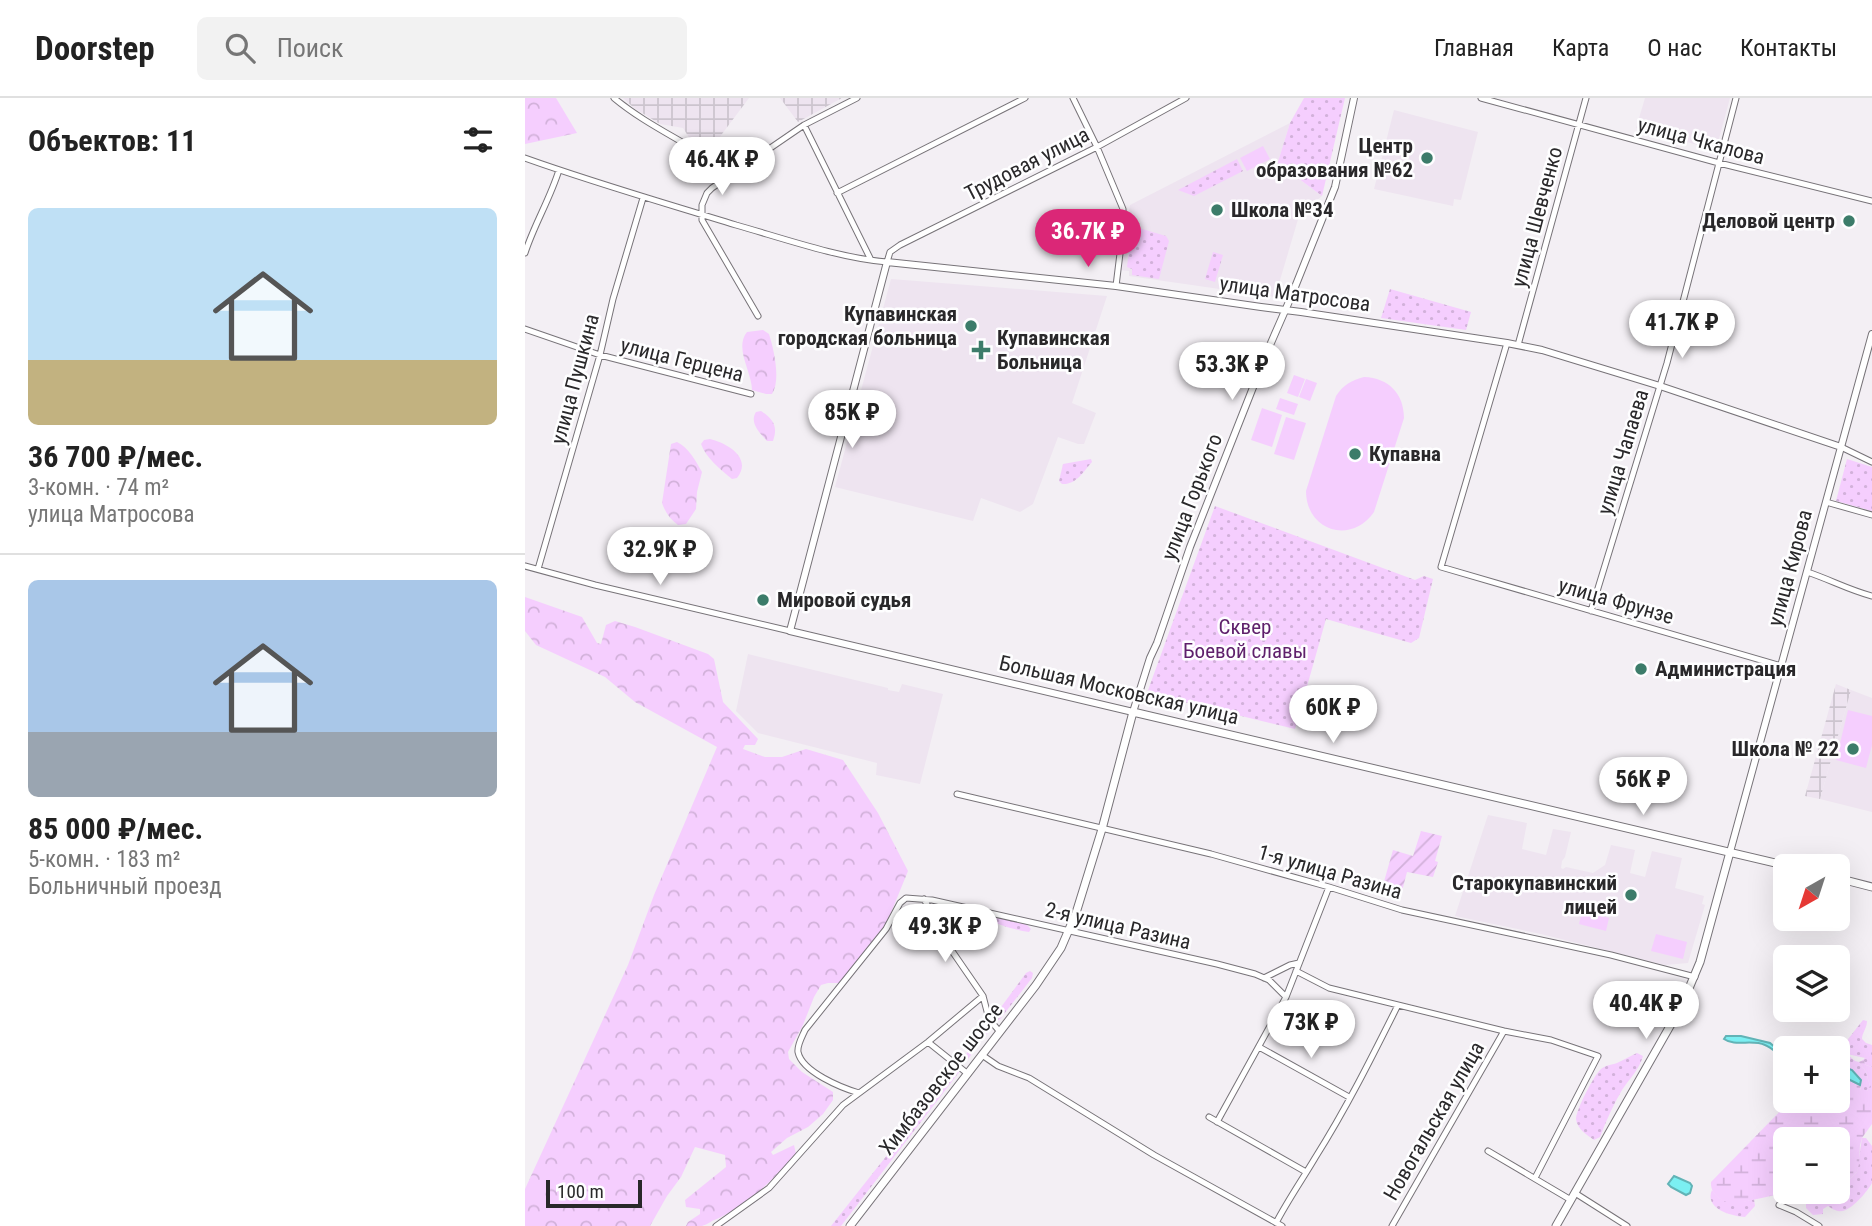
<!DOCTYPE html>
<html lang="ru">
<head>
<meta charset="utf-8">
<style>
  :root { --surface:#fff; --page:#f2f2f2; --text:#222; --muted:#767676; --line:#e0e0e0; --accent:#db2777 }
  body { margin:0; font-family:"Roboto Condensed",sans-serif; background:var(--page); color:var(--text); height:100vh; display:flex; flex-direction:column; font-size:26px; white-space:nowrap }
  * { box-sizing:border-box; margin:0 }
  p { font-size:23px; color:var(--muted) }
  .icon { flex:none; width:38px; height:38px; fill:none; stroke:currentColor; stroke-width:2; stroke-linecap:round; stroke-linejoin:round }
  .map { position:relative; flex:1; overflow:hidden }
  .drawer { display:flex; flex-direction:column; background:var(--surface); width:525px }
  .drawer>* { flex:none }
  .needle { width:46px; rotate:219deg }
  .tools { position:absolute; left:1248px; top:756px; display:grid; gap:14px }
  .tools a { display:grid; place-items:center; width:77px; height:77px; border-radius:10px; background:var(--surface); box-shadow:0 7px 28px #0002; font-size:35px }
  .scale { position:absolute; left:21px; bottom:18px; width:96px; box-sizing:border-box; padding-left:7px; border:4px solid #29282a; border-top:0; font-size:19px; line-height:24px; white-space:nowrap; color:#29282a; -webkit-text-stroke:5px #fefeff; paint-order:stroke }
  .price { position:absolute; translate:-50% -60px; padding:0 16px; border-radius:24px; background:#fff; color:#222; font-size:23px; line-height:46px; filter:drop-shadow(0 2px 4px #0008) }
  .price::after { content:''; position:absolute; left:50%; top:42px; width:21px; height:16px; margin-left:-10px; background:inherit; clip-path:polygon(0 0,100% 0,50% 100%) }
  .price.active { background:var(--accent); color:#fff }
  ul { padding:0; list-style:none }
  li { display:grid; align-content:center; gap:14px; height:371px; padding:0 28px }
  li+li { border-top:2px solid var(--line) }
  li span { display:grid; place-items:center; height:217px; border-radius:10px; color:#555 }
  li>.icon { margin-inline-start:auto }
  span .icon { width:126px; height:126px; fill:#fffc; stroke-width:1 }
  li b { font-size:30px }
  h2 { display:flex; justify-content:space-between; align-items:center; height:84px; padding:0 28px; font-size:30px }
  header { display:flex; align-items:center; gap:42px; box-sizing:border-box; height:98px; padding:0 35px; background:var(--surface); border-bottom:2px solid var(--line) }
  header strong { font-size:33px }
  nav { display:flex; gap:38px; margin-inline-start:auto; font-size:24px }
  .search { width:490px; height:63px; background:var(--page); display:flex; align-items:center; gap:18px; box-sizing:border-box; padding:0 24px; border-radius:10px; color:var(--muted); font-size:26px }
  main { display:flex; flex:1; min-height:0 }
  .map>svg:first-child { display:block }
  .built { fill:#eee4f0 }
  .industrial { fill:url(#industrial-grid) }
  .grass { fill:url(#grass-dots) }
  .forest { fill:url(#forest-crowns) }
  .wetland { fill:url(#wetland-marsh) }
  .garden { fill:url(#garden-furrows) }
  .pitch { fill:#f5cefe }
  .water { fill:#7beff2; stroke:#62b3b6; stroke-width:2 }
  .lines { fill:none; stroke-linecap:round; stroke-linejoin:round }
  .minor-casing { stroke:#777378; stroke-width:7 }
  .tertiary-casing { stroke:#777378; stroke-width:8 }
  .secondary-casing { stroke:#777378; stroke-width:9 }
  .minor { stroke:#fff; stroke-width:5 }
  .tertiary { stroke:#fff; stroke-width:6 }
  .secondary { stroke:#fff; stroke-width:7 }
  .poi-dot { fill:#3c7c6a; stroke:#fefeff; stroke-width:2.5 }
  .labels { text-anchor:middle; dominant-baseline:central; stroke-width:5; stroke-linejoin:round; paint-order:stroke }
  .street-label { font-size:21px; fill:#29282a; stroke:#fefeff }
  .poi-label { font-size:21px; font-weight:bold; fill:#29282a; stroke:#fefeff; text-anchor:end }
  .park-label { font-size:21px; fill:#5f206c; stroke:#fefeff }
</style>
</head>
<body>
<header>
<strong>Doorstep</strong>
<div class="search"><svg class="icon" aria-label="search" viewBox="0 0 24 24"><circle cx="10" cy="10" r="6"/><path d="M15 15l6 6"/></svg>Поиск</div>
<nav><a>Главная</a><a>Карта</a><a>О нас</a><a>Контакты</a></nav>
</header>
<main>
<section class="drawer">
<h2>Объектов: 11<svg class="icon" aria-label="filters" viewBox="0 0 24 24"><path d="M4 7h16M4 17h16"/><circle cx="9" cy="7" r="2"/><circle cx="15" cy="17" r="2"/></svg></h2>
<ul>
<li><span style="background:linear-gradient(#bfe0f5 70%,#c2b280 0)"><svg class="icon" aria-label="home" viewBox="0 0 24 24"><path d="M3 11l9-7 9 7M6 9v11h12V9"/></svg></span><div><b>36 700 ₽/мес.</b><p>3-комн. · 74 m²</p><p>улица Матросова</p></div></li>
<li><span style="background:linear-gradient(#a9c7e8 70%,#9aa5b1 0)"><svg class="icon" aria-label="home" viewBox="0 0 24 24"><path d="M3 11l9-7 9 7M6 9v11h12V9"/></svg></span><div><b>85 000 ₽/мес.</b><p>5-комн. · 183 m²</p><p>Больничный проезд</p></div></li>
</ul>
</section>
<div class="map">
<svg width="1347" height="1128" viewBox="0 0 1347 1128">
  <defs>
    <pattern id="industrial-grid" width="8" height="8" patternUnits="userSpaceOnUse" patternTransform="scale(1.75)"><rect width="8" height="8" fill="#eee4f0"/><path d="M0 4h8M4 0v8" fill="none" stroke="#ccc4ce"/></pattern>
    <pattern id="grass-dots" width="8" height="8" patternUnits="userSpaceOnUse" patternTransform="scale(1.75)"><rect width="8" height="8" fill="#f5cefe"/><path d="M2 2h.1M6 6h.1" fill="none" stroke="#d2b1da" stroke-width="1.8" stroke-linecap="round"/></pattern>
    <pattern id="forest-crowns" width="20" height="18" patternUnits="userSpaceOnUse" patternTransform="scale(1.75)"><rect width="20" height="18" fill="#f5cefe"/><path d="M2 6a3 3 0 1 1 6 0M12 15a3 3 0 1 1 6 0" fill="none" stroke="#d2b1da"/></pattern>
    <pattern id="wetland-marsh" width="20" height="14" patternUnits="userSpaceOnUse" patternTransform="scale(1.75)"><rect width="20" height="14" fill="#f5cefe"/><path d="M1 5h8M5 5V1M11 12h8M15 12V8" fill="none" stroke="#d2b1da"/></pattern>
    <pattern id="garden-furrows" width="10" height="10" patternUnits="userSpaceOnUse" patternTransform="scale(1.75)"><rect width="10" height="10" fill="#f5cefe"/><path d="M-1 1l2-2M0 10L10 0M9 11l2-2" fill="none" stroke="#d2b1da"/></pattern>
  </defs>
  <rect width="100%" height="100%" fill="#f3eff4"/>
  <path class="built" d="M1120 0H1205L1191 52 1111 30Z
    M869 12 953 34 936 102 929 101 928 108 849 91Z
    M765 25 751 70 762 72 797 98 774 118 750 199 604 178V173L595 172 605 107Z
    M366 181 582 198 547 305 571 315 559 346H553L533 339 508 406 495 414 456 400 448 423 310 389Z
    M223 556 363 590V592L374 594 377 586 418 596 395 686 351 677 352 665 233 635 211 613Z
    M1326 592 1347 600V714L1295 701Z
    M963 717 1002 725 997 751 1021 757 1028 731 1046 734 1040 759 1037 763 1036 770 1038 771 1041 769 1068 775 1080 767 1086 747 1110 752 1105 775 1120 779 1127 753 1157 760 1150 790 1179 798 1177 806 1180 807 1163 865 1140 867 1016 836 930 818Z"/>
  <path class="industrial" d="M98 0H224L185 52 165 41 158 30 135 26 109 10Z
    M255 0H317L273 24Z
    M1311 586 1326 592 1295 701 1280 698Z"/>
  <path class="grass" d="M779 0H820L797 98 762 72 751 70 765 25Z
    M712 61 718 73 669 98 653 92Z
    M607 128 641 138 644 143 634 181 607 177V171L602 169Z
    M688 154 698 157 690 184 680 181Z
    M865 191 946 214 941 232 856 220Z
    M566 361 567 364C558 374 551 387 537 386L534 383 538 366Z
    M1322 361 1347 369V413L1311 403Z
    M690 408 890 482 899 478 908 481 894 540 886 545 801 521 770 631 622 595Z
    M413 807 440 813 443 816V819L439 821 413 814 410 810Z
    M452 815 500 825 506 831 504 834C487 832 469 824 452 819L450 817Z
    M505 873 508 875 507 880 476 920 472 924 468 920 501 875Z
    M1338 922 1342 923C1342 930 1337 935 1337 941L1341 945 1347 947V969L1341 967 1338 962 1340 960 1322 956 1330 963 1334 964 1341 974 1345 988 1342 993H1336V982L1319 967 1313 966 1312 950H1311L1320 945Z
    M465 927 466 930 440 965H437L436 963 462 928Z
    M1112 955 1118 958C1114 972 1105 980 1097 992 1088 1007 1081 1023 1075 1039L1069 1042C1062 1037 1052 1031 1051 1021 1051 1012 1069 977 1076 971 1081 967 1086 967 1092 965 1099 962 1105 958 1112 955Z
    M431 970H433L435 973 316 1128H306Z
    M1337 1040H1341L1347 1048V1085C1342 1094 1324 1116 1313 1113 1311 1113 1304 1109 1303 1108L1298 1111V1116L1288 1117 1281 1110V1106L1286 1101 1302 1099 1312 1094 1332 1074Z
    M1187 1092C1198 1108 1212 1106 1229 1101L1230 1108 1220 1119C1205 1118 1179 1110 1187 1092Z"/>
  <path class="forest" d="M0 0H31L52 35 0 46Z
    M238 232 244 236C249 252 256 282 247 296H241L227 292C227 274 209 250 222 234Z
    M236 313C249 321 253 329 248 343H242C235 335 224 325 231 314Z
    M185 341C202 345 228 360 212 380L207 381C195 371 181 360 176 346L179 342Z
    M152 344C164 350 170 362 177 374L172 394 171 411 161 426 153 427C145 421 140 414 137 405L146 346Z
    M0 499 57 519 72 545 76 546 81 527 90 523 110 529 183 556 189 561 198 604 233 641 230 647H220L218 651 240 659H257L281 651 318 662 353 715 383 773 361 827 347 846 314 885H303L296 887 289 899 278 927 263 954 264 961 277 974 308 994V1002L298 1016 283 1029 262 1040 246 1054 248 1057 269 1047 271 1056C247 1083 221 1109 187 1123 186 1124 178 1128 177 1128 172 1128 166 1128 161 1128L163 1124 175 1116V1111L161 1109 160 1102 201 1069 200 1057 170 1049 156 1079 142 1098 125 1128H0V1091L103 867 129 797 192 649 110 604 80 579 11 547 0 533Z"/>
  <path class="wetland" d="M1338 962 1341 967 1347 969V1026L1337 1040 1335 1047 1334 1066 1332 1074 1312 1094V1041H1260V1094H1312L1302 1099 1286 1101 1270 1100 1255 1096 1209 1106C1198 1104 1185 1097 1186 1084L1265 1003H1312L1313 989 1315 985 1313 976 1335 987 1336 993H1342L1345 988 1341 974 1334 964Z"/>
  <path class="garden" d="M896 733 917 738 910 763 913 764 908 779 882 774 877 793 858 787 868 752 888 758Z"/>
  <path class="pitch" d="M738 48 745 61 722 73 715 60Z
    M769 277 780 281 773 299 762 295Z
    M839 279C864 280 879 296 879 320L849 414C826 447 781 433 781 393L811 298C818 287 827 282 839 279Z
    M781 281 792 285 785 303 774 299Z
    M755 300 773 306 769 317 751 311Z
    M737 310 757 317 747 349 726 342Z
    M761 319 781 325 769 362 749 356Z
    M1323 612 1347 618V647L1341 670 1311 662Z
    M1057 813 1084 820 1081 833 1054 826Z
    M1131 836 1162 844 1158 861 1126 853Z"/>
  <path class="water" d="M1201 938H1216L1245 945 1260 958V960C1253 956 1247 950 1240 947 1227 941 1210 949 1199 941Z
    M1312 966 1327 972 1336 982 1335 987 1313 976Z
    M1149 1078 1165 1085 1167 1088 1165 1095 1161 1097 1146 1089 1143 1086Z"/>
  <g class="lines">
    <g class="minor-casing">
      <path id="minor" d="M89 0C125 30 169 47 206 76
        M548 0 572 49 598 111V131L591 188
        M956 0 1194 65 1347 103
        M279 27 346 162
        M0 60C70 85 140 105 211 127 257 140 314 160 362 164L365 154 375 147 572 49 661 0
        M312 95 500 0
        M0 155C9 127 25 101 34 72
        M233 218 177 122V107L182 95 187 90 279 27 332 0
        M0 231 75 257 226 296
        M982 245 916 469 1256 568
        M993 247 1061 0
        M1316 349 1347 364
        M1301 404 1347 417
        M0 468 70 487 265 533
        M13 471 75 257 88 201 118 100
        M1282 474C1304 481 1324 492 1347 498
        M1066 513 1142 265 1211 0
        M432 696 686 756 804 789 877 812 1086 857 1170 879
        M399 801 427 853 458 898 464 921 475 934
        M771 873 804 890 979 933 1026 942 1073 958 1010 1080
        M739 880 765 867 774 865
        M403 944 443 976
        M734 949 824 999
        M457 957 473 968 504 980 629 1057 757 1128
        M334 995C317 990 277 974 273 954 272 947 277 939 280 932L361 831 375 805 381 800 407 802 692 866 730 876 744 882 761 899
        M684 1019 781 1074
        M692 1024 761 899 804 789
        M963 1053 1046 1102
        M1050 1095 1102 1128
        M1254 1107 1271 1114 1294 1128
        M751 1125C763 1102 777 1082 790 1060 821 1011 847 959 873 907
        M191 1128 244 1090 318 1007 403 944 458 898
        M867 1128 979 933"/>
    </g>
    <g class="tertiary-casing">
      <path id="tertiary" d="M829 0 810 89 766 199C758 217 750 236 742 254L665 449 632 545 625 560 608 614 265 533 362 164 591 188 736 209 776 214 982 245 1017 252 1135 288 1316 349
        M1205 754 1347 236"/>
    </g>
    <g class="secondary-casing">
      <path id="secondary" d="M1312 780 1347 789
        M325 1128 511 887 536 850 551 815 577 731 608 614 1263 768
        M1031 1128 1157 907 1175 864 1205 754"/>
    </g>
    <use href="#minor" class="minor"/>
    <use href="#tertiary" class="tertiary"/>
    <use href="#secondary" class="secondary"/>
  </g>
  <g class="poi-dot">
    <circle cx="902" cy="60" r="7"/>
    <circle cx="692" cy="112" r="7"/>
    <circle cx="1324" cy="123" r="7"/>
    <circle cx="446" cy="228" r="7"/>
    <path d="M452.5 241.5h7v7h7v7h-7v7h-7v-7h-7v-7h7z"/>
    <circle cx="830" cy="356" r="7"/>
    <circle cx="238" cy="502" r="7"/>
    <circle cx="1116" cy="571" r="7"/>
    <circle cx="1328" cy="651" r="7"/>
    <circle cx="1106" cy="797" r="7"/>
  </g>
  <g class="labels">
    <g class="street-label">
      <text transform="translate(1176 43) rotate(15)">улица Чкалова</text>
      <text transform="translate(502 66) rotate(-27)">Трудовая улица</text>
      <text transform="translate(1012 119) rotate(-75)">улица Шевченко</text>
      <text transform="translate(770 196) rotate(8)">улица Матросова</text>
      <text transform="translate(157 262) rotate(14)">улица Герцена</text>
      <text transform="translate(50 281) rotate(-75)">улица Пушкина</text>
      <text transform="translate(1098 354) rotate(-73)">улица Чапаева</text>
      <text transform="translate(667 399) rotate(-69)">улица Горького</text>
      <text transform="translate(1265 470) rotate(-75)">улица Кирова</text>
      <text transform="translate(1091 503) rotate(16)">улица Фрунзе</text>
      <text transform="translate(594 592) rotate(13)">Большая Московская улица</text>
      <text transform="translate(805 774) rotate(16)">1-я улица Разина</text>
      <text transform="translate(593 828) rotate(13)">2-я улица Разина</text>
      <text transform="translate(416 981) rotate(-52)">Химбазовское шоссе</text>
      <text transform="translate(909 1023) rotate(-60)">Новогальская улица</text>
    </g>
    <g class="poi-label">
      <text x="888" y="48">Центр<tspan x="888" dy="24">образования №62</tspan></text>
      <text x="706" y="112" text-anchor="start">Школа №34</text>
      <text x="1310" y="123">Деловой центр</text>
      <text x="432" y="216">Купавинская<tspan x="432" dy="24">городская больница</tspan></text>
      <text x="472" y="240" text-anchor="start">Купавинская<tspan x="472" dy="24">Больница</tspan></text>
      <text x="844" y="356" text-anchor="start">Купавна</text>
      <text x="252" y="502" text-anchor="start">Мировой судья</text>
      <text x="1130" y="571" text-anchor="start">Администрация</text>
      <text x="1314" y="651">Школа № 22</text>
      <text x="1092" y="785">Старокупавинский<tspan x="1092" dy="24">лицей</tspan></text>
    </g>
    <g class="park-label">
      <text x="720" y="529">Сквер<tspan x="720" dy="24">Боевой славы</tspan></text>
    </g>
  </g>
</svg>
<div class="tools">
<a><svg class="needle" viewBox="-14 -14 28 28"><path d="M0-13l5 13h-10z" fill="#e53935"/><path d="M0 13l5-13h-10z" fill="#767676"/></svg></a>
<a><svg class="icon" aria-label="layers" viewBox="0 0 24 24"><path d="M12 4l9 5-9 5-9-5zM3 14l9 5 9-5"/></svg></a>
<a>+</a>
<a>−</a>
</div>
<div class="scale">100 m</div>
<b class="price" style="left:197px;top:99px">46.4K ₽</b>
<b class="price active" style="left:563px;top:171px">36.7K ₽</b>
<b class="price" style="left:1157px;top:262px">41.7K ₽</b>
<b class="price" style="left:707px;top:304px">53.3K ₽</b>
<b class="price" style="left:327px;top:352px">85K ₽</b>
<b class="price" style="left:135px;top:489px">32.9K ₽</b>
<b class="price" style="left:808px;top:647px">60K ₽</b>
<b class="price" style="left:1118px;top:719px">56K ₽</b>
<b class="price" style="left:420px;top:866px">49.3K ₽</b>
<b class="price" style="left:1121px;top:943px">40.4K ₽</b>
<b class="price" style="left:786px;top:962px">73K ₽</b>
</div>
</main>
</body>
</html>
